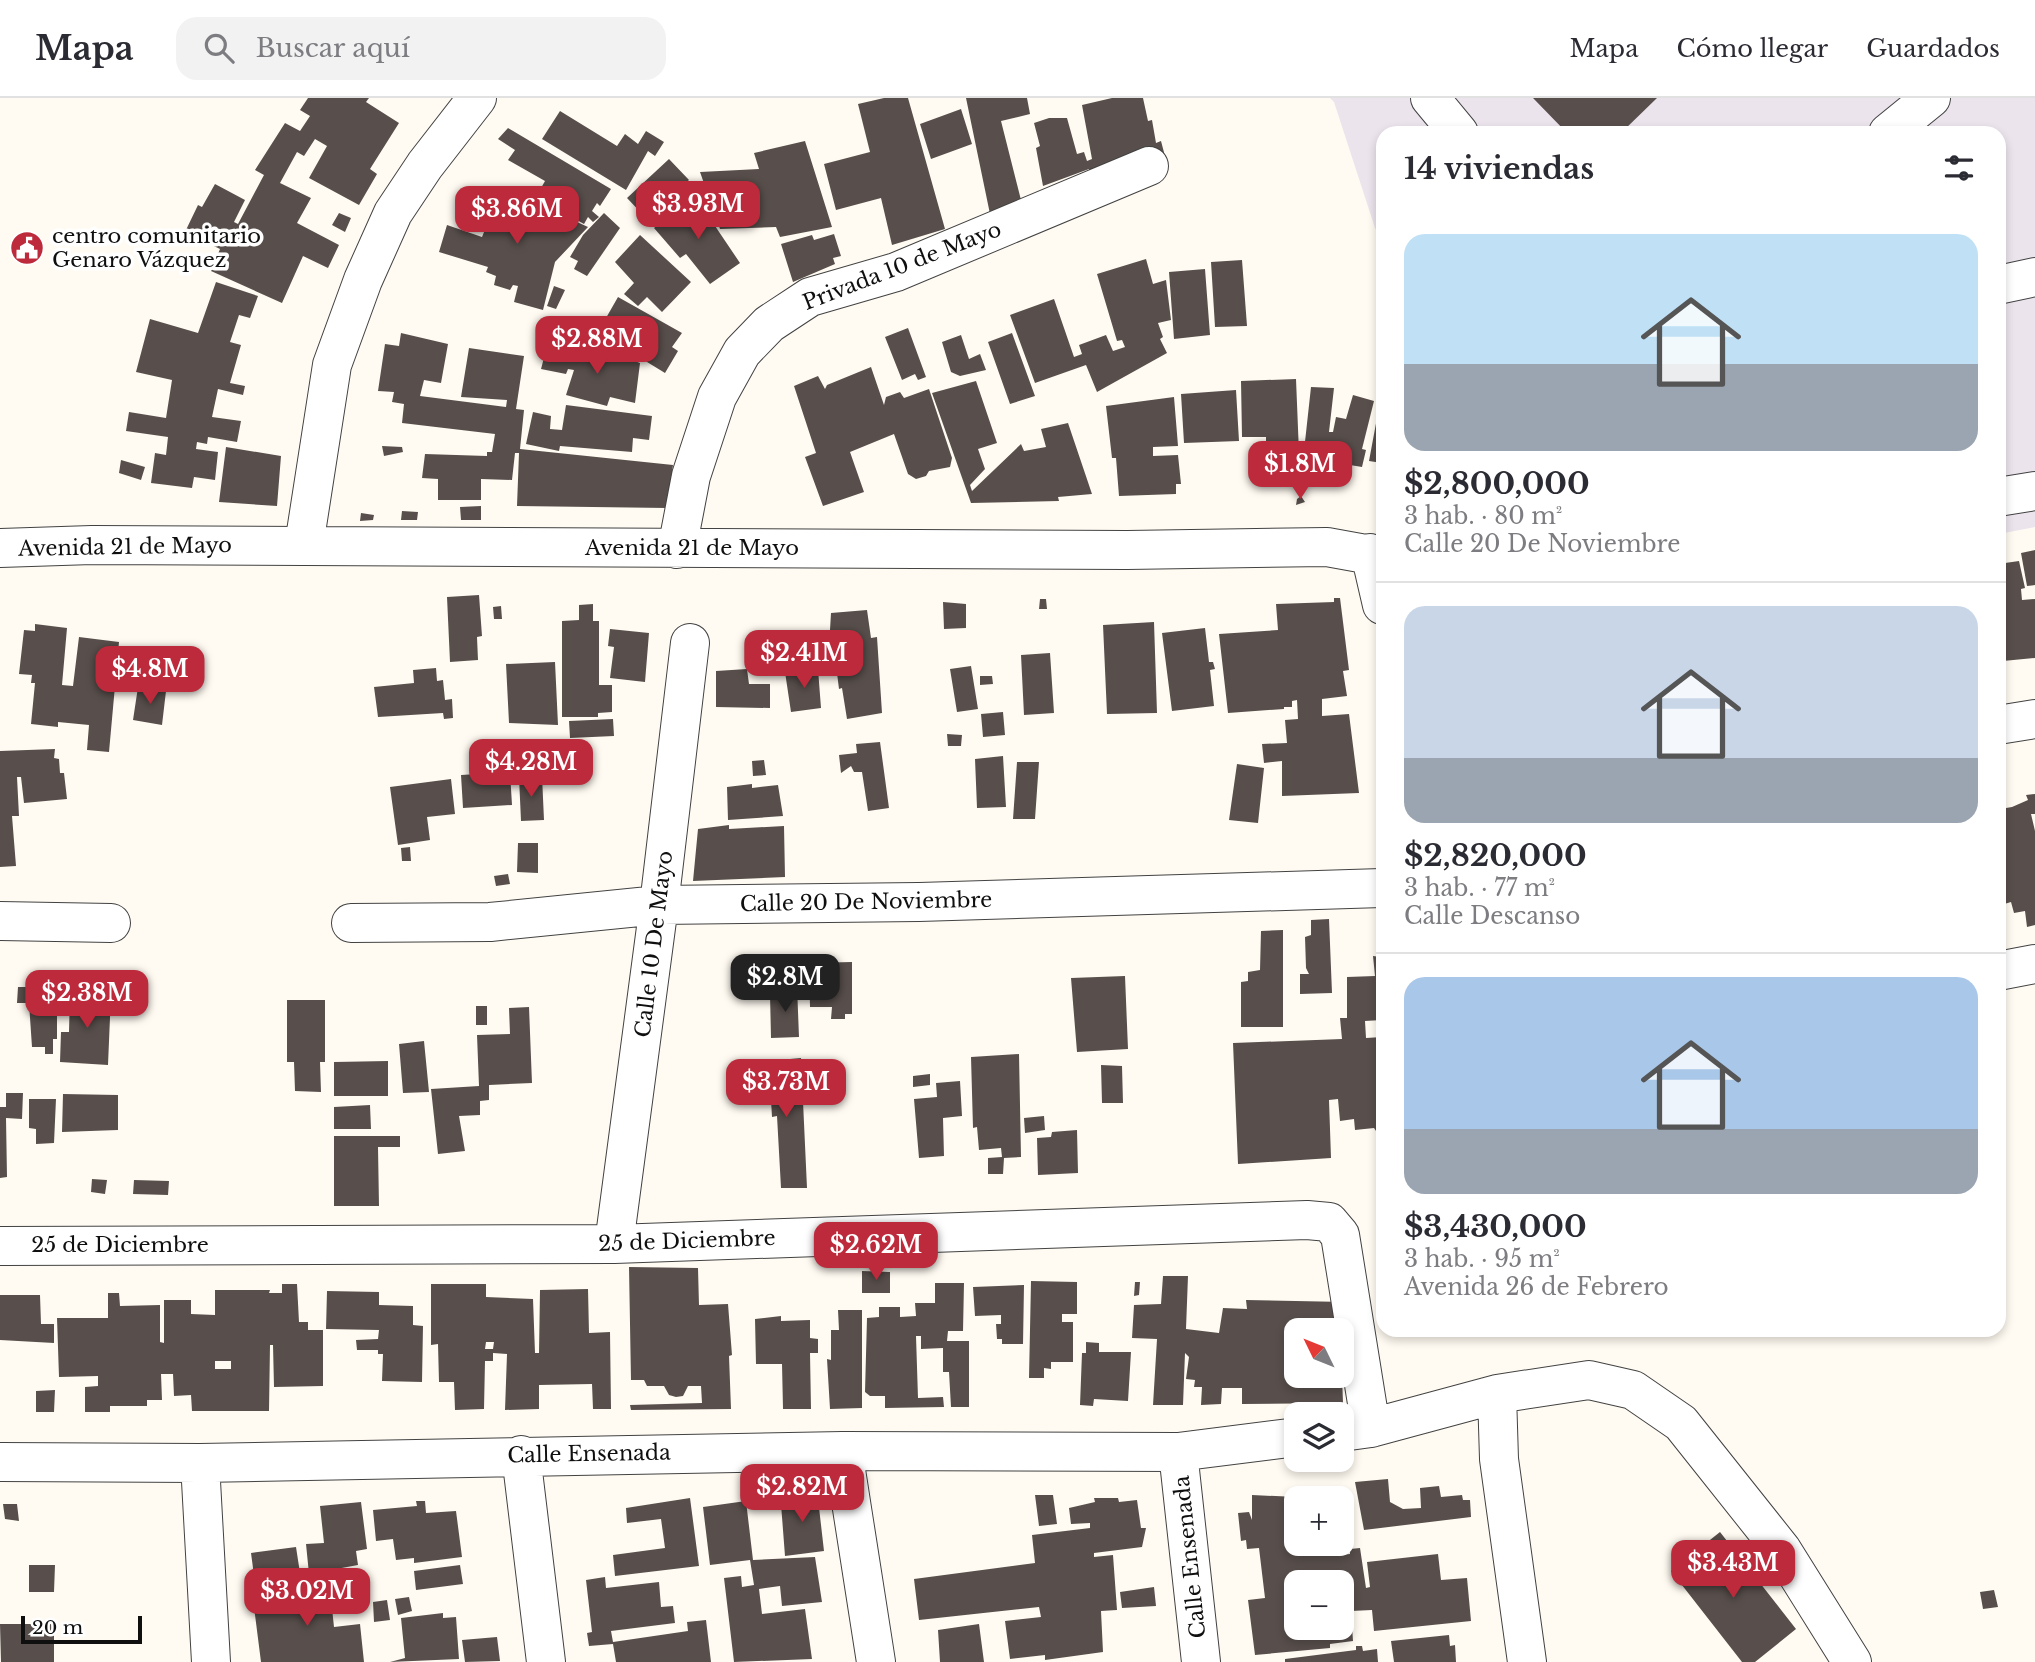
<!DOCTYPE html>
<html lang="es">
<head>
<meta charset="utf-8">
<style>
  :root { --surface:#fff; --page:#f2f2f3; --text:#2b2b33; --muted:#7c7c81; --line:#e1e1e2; --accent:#bc2a3c }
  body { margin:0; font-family:"Libre Baskerville",serif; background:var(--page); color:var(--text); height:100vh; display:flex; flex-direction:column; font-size:26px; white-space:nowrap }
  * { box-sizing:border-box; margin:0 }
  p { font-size:23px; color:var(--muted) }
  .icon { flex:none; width:38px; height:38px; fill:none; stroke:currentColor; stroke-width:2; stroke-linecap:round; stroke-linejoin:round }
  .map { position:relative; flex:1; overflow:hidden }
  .sheet { position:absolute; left:1376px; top:28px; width:630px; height:1211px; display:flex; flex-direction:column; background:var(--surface); border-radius:21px; box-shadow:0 4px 10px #0003 }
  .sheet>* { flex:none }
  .needle { width:46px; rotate:313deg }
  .buttons { position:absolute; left:1284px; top:1220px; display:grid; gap:14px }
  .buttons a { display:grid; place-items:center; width:70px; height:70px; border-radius:14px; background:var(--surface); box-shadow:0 4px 10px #0003; font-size:35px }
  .scale { position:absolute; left:21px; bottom:18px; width:121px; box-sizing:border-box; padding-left:7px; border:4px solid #0f0f0f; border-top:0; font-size:19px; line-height:24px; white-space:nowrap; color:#0f0f0f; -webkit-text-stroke:5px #fff; paint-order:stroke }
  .price { position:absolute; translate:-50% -60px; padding:0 16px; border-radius:14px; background:var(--accent); color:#fff; font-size:23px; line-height:46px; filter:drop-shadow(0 2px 4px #0008) }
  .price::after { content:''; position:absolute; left:50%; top:42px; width:21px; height:16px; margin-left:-10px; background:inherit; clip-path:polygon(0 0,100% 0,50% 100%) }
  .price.on { background:#222; color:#fff }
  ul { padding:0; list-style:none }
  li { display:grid; align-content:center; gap:14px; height:371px; padding:0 28px }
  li+li { border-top:2px solid var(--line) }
  li span { display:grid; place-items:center; height:217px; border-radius:21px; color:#555 }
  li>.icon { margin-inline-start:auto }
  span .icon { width:126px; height:126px; fill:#fffc; stroke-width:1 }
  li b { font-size:30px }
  h2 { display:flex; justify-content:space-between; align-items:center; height:84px; padding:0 28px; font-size:30px }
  header { display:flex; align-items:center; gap:42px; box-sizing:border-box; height:98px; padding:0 35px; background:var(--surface); border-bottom:2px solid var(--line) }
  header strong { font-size:33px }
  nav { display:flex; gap:38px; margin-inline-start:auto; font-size:24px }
  .search { width:490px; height:63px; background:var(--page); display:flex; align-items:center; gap:18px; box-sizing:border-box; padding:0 24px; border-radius:21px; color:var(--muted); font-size:26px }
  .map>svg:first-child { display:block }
  .industrial { fill:#ece4ed }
  .building { fill:#584f4c; fill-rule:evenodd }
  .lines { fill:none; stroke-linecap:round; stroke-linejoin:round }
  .minor-casing { stroke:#424242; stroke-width:40 }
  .minor { stroke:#fff; stroke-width:38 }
  .labels { text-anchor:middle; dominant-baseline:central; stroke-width:7; stroke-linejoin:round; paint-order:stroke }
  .poi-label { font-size:21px; fill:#0f0f0f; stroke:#fff; text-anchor:start }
  .street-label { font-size:21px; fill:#0f0f0f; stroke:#fff }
</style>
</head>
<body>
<header>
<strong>Mapa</strong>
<div class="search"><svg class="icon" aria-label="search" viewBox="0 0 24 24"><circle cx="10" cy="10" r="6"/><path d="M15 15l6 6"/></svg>Buscar aquí</div>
<nav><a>Mapa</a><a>Cómo llegar</a><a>Guardados</a></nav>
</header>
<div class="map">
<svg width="2035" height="1564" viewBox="0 0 2035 1564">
  <rect width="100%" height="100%" fill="#fffbf2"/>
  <path class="industrial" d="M1330 0H2035V429L1999 436 1998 35H1382V142L1375 130 1334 4Z"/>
  <path class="building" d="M308 0H369L366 4 399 25 370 71 377 76 359 107 309 80 327 48 315 41 304 58 297 54 280 85 311 100 297 125 339 147 328 170 303 158 282 205 211 173 220 151 185 134 198 107 202 109 215 86 245 102 234 124 238 126 264 77 255 72 285 25 300 33 310 18 300 12Z
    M884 0H908L945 131 892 147 881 100 836 112 824 66 870 54 858 6Z
    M966 0H1027L1030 16 1001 23 1022 106 990 116Z
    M1112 0H1143L1148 23 1152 22 1156 45 1161 43 1166 62 1091 82 1089 71 1043 88 1036 50 1040 48 1034 25 1049 20H1067L1077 56 1084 54 1087 63 1092 61 1082 7Z
    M1533 0H1657L1621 35H1567Z
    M961 11 972 46 931 61 920 26Z
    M560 13 617 48 625 36 638 46 646 33 664 44 655 58 648 53 626 92 542 41Z
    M508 30 611 91 600 108 597 105 592 113 599 119 593 124 588 119 584 126 536 99 545 83 508 62 515 52 498 41Z
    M805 43 832 129 780 139 776 129 720 131 700 74 759 71 754 55Z
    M669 61 689 82 646 120 627 100Z
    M502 90 588 129 555 164 543 212 514 204 518 188 513 187 510 192 494 187 496 178 486 174 488 169 439 154 447 127 482 139Z
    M690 101 707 121 709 119 740 165 710 186 686 156 680 160 654 130Z
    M339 115 351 120 345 134 332 127Z
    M604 115 620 130 587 178 574 171 578 163 570 159 583 137Z
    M834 136 841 158 833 160 835 166 793 184 781 146 812 137 814 142Z
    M640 137 691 184 662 214 647 199 638 208 624 196 634 185 615 164Z
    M1146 161 1153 186 1166 182 1171 222 1158 225 1163 239 1160 241 1167 255 1097 294 1086 267 1035 285 1010 217 1054 201 1074 259 1082 256 1079 247 1106 237 1113 253 1125 249 1122 242 1117 243 1097 176Z
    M1242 162 1247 228 1215 229 1211 164Z
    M1205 171 1210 237 1174 241 1169 174Z
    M216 184 258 198 250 220 239 217 230 244 241 247 230 285 245 288 243 297 218 291 212 319 241 323 237 344 208 339 207 346 197 344 196 351 218 354 215 382 194 379 192 390 151 385 155 355 166 357 168 339 126 333 129 314 166 320 172 282 136 274 150 221 198 235Z
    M554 188 565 192 556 211 547 208Z
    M618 199 682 235 672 249 678 253 665 275 598 234Z
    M554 218 565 222 560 236 548 232Z
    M908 230 926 279 918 282 915 276 902 282 885 239Z
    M401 235 448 246 441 285 424 282 420 298 506 309 507 302 461 299 469 250 524 258 516 311 524 312 520 351 673 367 667 410 517 408 519 355H515L512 382 481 381V402H438V381L422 380 425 356 487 358V354H492L495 336 402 325 404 306 392 304 394 294 378 293 385 246 399 248Z
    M1012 235 1035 298 1010 306 988 244Z
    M961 237 969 261 980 256 986 272 960 278 951 274 942 244Z
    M575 248 606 257 607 253 640 265 635 305 610 299 607 308 566 297 574 272 568 271 566 276 541 271 545 256 571 262Z
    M871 269 884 307 886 299 900 294 904 300 929 291 952 360 950 369 929 373 926 378 916 381 908 376 894 336 850 354 864 394 823 408 805 359 816 355 794 288 818 278 825 291 827 287Z
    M1296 281 1299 355 1266 356V339H1242L1241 283Z
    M976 283 997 345 978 351 985 371 970 387 972 393 1021 346 1024 353 1046 349 1041 331 1068 325 1092 396 1058 399 1059 403 971 405 932 295Z
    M1311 289 1334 290 1329 334H1333L1336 319 1346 321 1353 297 1374 303 1362 351 1366 352 1362 369 1344 366 1346 352 1334 351 1333 363 1303 362Z
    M1236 292 1239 343 1184 345 1181 296Z
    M1174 299 1178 348 1153 349V358L1178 357 1181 386H1176V396L1119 398 1116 360H1112L1106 308Z
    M566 307 652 318 649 342 633 340 632 354 560 348 559 353 526 346 533 314 551 318 550 331 562 332Z
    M1377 320 1382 321V365L1369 363Z
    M382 348 402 349 403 354 384 358Z
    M226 349 281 358 277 408 219 404Z
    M121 362 145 369 141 382 119 375Z
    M1301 398 1305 404 1296 407 1297 401Z
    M481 408V422H461L460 409Z
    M402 413 418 414 417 422H401Z
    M361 415 374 417 373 422 360 423Z
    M2035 452V487L2027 488 2021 455Z
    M2019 463 2025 490 2021 491 2022 502 2035 501V560L2003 563 1998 533V466Z
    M479 497 482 538 477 539 478 562 450 564 447 499Z
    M1334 500H1340L1349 572 1343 573 1347 598 1322 601V618L1349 616 1359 695 1282 698V663L1264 665 1262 646 1287 645 1285 622 1298 621 1297 602 1292 603V609H1284V611L1228 615 1219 536 1278 532 1276 506 1334 504Z
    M1040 501H1046L1047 511H1039Z
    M943 504 966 506V530L944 531Z
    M593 506V523H599V587H612V614L598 615V619H562V523L579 522V507Z
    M501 508 502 521H494L493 509Z
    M867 512 871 540 877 539 882 615 847 621 842 590 839 591 837 575H841L835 539 816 544 814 534 830 532 831 515Z
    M1154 524 1157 615 1107 616 1103 527Z
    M35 526 67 530 62 587 73 588 79 539 119 544 109 654 87 652 89 627 58 624V629L31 626 35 585H31L32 577 19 576 24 532 35 533Z
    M1205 530 1209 564H1213L1215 571 1210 572 1214 608 1172 613 1162 535Z
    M610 531 649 535 645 584 610 580 614 549 608 548Z
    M1050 555 1054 615 1024 617 1021 557Z
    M555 564 558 627 509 625 506 566Z
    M971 568 978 611 957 614 950 571Z
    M436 570 437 583 443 582 445 602 452 601 453 620 444 621 443 615 378 619 374 589 414 585 413 572Z
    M747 571 749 586H770V610L716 609V573Z
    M818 571 821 610 791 614 785 574Z
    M980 578H992L993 586 980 587Z
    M138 589 166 593 162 627 133 622Z
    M1003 614 1005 637 983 639 981 616Z
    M613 621 614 638 570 640 569 623Z
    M947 636 962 637 961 648H948Z
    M880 644 889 710 868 713 862 674H854L851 668 841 675 839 657 857 655 856 646Z
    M555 648 557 671H564L565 682 550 683 549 672 517 674 516 651Z
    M55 651 54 660 59 661 60 675H64L67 701 24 705 21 679H17L19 718H12L16 768 0 769V653Z
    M1003 658 1006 709 977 710 975 661Z
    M764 662 766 677 753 678 752 663Z
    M1017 664H1039L1035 721H1013Z
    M1237 666 1264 670 1258 725 1229 722Z
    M510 674 512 707 463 710 461 677Z
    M542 678 544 722 521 723 519 679Z
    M451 681 455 716 427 719 430 742 398 747 390 689Z
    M752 686V690L778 687 783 718 728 722 727 689Z
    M2035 696V716H2031L2035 733V827L2027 829 2025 813 2014 815 2011 804 2001 807 1998 799V707L2005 705 2006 710 2012 709 2028 702 2026 697Z
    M729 727V731L784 728 785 779 693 783 698 731Z
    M518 745H538V775L517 774Z
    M410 749 411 763H402L401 750Z
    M508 776 510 786 496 788 494 778Z
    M1329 821 1332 895 1300 896V876H1309L1306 870 1305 839 1311 837V822Z
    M1283 832V929H1241V884L1248 883V874L1260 872 1261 833Z
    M1373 858 1381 859 1382 922 1365 923 1366 940 1382 939V1042L1374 1030 1355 1032 1354 1021 1340 1023 1338 1001 1329 1002 1331 1060 1238 1066 1233 945 1342 941 1340 920H1347V879L1375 878Z
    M852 864V916H845V921H831L832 909H810L809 865Z
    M1125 878 1128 951 1077 954 1071 880Z
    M29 883H57V941H53V956H45V949H32L29 905H17L18 889H30Z
    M788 888H797L799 939 771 940 770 896H788Z
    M70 895 111 896 108 967 60 964 61 934H69Z
    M287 902H325V964H320L321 994 295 993 294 964H287Z
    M476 908H487V927H476Z
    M529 909 532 985 489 987V1002L480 1003V1017L459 1018 465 1053 438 1056 431 991 479 988 477 937 510 936 509 910Z
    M424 943 429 994 403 995 399 946Z
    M1019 956 1021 1059 1004 1060 1003 1076H988V1060L1002 1059 1001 1050 979 1052 977 1029 973 1030 971 959Z
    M801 960 807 1090H781L777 1018 772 1019 771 1002 751 1004 750 974 791 972 790 961Z
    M388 963V998H334V964Z
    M1101 967 1122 968 1123 1005H1102Z
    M930 976V987L913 989V978Z
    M960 983 962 1018 943 1020 944 1058 919 1060 914 1001 937 999 936 985Z
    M6 995H23L22 1021 6 1020 7 1079 0 1080V1009H6Z
    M63 996 118 997V1032L62 1034Z
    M29 1001H56L54 1045 36 1046V1031L29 1030Z
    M370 1007 371 1031H334V1009Z
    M1044 1018 1045 1032 1025 1035 1024 1020Z
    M1077 1032 1078 1075 1038 1077 1037 1040 1051 1039 1052 1034Z
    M334 1038H400V1049H378L379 1108H334Z
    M92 1081 107 1082 105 1096 91 1094Z
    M134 1082 169 1083 168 1097 133 1096Z
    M629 1169 698 1170 699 1207 728 1206 732 1257 729 1258 731 1311 631 1312 630 1307 702 1305 701 1288H688L683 1298 676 1299 669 1297 664 1288H647L644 1282H631Z
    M862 1173 890 1174V1195H862Z
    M1163 1178H1188L1186 1231 1219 1235 1223 1210 1247 1211 1246 1202 1346 1204 1342 1232H1297V1278H1342L1343 1305 1242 1306V1290H1222L1221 1306 1201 1307 1202 1289H1194L1195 1282 1186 1281 1189 1259 1185 1255 1183 1307H1153L1157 1241 1132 1240 1134 1207 1161 1206Z
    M1031 1183 1077 1184V1216H1062V1224H1073V1264H1051V1271L1044 1270V1280H1029Z
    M1135 1184H1140L1139 1197 1134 1198Z
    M935 1185H964L963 1233H948L947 1243H969V1309H951L949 1274H943V1250L921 1251V1238H916L918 1300 943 1299 944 1309 885 1310V1298H870L865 1294 867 1220 879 1219V1209H900V1219L916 1218 915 1205H935Z
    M282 1186H297L299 1224H308V1232H323V1288L274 1289 273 1247H270L269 1313H192L191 1297 174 1298 173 1276H161L162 1302H147V1308H110V1314H85V1289L98 1288V1278L59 1279 57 1220H108V1195H119L120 1208 160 1207V1244L164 1245V1202H191V1216L215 1217V1192H270L269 1195H282ZM215 1263H231V1271H215Z
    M431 1186H486V1199L533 1201 535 1255H539L540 1192 588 1191 589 1235 610 1234 611 1311H593L592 1286 539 1287V1311L505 1312 507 1256 493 1255V1263H485L484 1311 455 1312 454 1284H439L438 1246 431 1247ZM486 1244H494L493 1251H485Z
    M1024 1187 1023 1246H1002V1241H997L996 1226H1001V1217L975 1218 973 1189Z
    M327 1193 379 1194V1207L413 1208V1227L423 1228 422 1284 382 1283 383 1256H378V1252H357L356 1242 378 1241 379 1232 326 1231Z
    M0 1197H40L41 1226H54V1245L0 1242Z
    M838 1212H862V1310L830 1311 827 1261 831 1262V1232H839Z
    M781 1218V1223L810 1222V1240L818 1241V1255H810L811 1311H783L782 1266H756L755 1221Z
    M1086 1244 1099 1245V1254H1131L1128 1303 1094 1301 1093 1308 1080 1307 1082 1255H1086Z
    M55 1292 54 1314H36V1293Z
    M1388 1381 1390 1404 1403 1411 1421 1410 1420 1390 1439 1388 1441 1399 1462 1397 1463 1402H1470L1471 1419 1364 1432 1355 1384Z
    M801 1392H817L824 1453 785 1458 780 1393H788V1402L800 1401Z
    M1035 1397H1053L1057 1426 1039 1428Z
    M1252 1397 1297 1399V1446H1339L1340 1457 1350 1456V1451L1360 1450 1366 1490 1370 1489 1367 1464 1438 1456 1441 1482 1467 1480 1471 1523 1374 1533 1372 1512 1351 1513 1353 1543 1330 1546V1550L1255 1557 1248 1502 1265 1500 1259 1450 1247 1451 1246 1442 1241 1443 1238 1415 1249 1414 1252 1422ZM1297 1484H1342V1530H1297V1500L1290 1498 1297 1495Z
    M690 1400 699 1468 615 1478 613 1457 665 1450 661 1421 627 1425 626 1410Z
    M1094 1400H1118L1119 1404 1137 1402 1141 1430H1146L1142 1449 1094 1455V1459L1113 1457 1117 1512 1101 1513 1103 1554 1045 1562V1557L1010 1561 1005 1523 1041 1519 1039 1509 919 1522 914 1481 1035 1465 1032 1437 1090 1430V1425L1071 1426 1069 1410 1095 1404Z
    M416 1403H425L426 1415 456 1413 462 1459 414 1465V1460L396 1462 393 1441 376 1443 373 1412 417 1408Z
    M746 1403 753 1462 815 1459 822 1504 782 1508 780 1488 759 1491 762 1516 805 1511 812 1561 734 1564 724 1480 741 1478 742 1489 754 1487 750 1462 710 1467 703 1409Z
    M361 1404 367 1451 356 1453 358 1467 309 1476 306 1446 324 1445 320 1408Z
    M3 1406H17L19 1423 5 1421Z
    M1720 1434 1796 1531 1755 1564H1742L1671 1473Z
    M296 1449 300 1475 286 1476 287 1481 255 1485 251 1455Z
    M29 1467H55L54 1494H29Z
    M460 1467 463 1486 416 1492 414 1473Z
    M605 1479 606 1490 659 1484 661 1509 673 1508 675 1525 611 1533 613 1544 688 1533 687 1524 706 1522 711 1564H616L613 1546 589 1548 587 1535 592 1534 586 1482Z
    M334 1482 336 1500 331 1501 334 1529 360 1526 364 1564H261L254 1509 289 1505 287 1487Z
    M1154 1489 1156 1508 1122 1510 1120 1494Z
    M1994 1492 1998 1509 1983 1511 1980 1494Z
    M409 1499 412 1513 398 1517 395 1501Z
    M387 1502 390 1522 374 1524 373 1504Z
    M443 1515V1520L456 1519 459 1561 390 1564 405 1560 401 1520Z
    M0 1526H54V1564H1Z
    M979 1526 984 1564H940L938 1532Z
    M1449 1537 1450 1548 1455 1547 1456 1564H1394L1391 1543Z
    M497 1539 500 1563 465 1564 462 1542Z
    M1356 1548H1362L1363 1553 1377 1551 1378 1564H1285V1561L1356 1552Z"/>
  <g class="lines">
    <g class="minor-casing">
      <path id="minor" d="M1430 0 1459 35
        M1888 35 1931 0
        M1998 187 2035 179
        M1998 399 2035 393
        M304 447 332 267 363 182 393 115 425 67 477 0
        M0 450 92 447 1127 452 1327 449 1382 459
        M677 451 691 378 717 299 742 254 769 226 810 199 896 174 1149 68
        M1370 455 1382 507
        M1998 627 2035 621
        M0 823 111 825
        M351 825 490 824 659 807 919 804 1382 790
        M1998 873 2035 866
        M614 1146 659 807 690 545
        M0 1148 614 1146 1307 1122 1329 1124 1340 1137 1371 1330
        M1497 1296 1499 1361 1527 1564
        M1342 1334 1371 1330 1497 1296 1589 1282 1633 1292 1681 1325 1782 1452 1852 1564
        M843 1353 876 1564
        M1178 1354 1201 1564
        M521 1357 546 1564
        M0 1364 200 1365 843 1353 1178 1354 1297 1339
        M200 1365 211 1564"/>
    </g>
    <use href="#minor" class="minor"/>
  </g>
  <defs>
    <g id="civic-disc" transform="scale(1.75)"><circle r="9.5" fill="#bc2a3c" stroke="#fff"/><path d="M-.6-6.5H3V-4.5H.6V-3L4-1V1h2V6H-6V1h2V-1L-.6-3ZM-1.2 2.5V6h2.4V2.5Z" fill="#fff"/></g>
  </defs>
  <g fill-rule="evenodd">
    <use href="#civic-disc" x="27" y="150"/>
  </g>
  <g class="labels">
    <g class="poi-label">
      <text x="52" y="138">centro comunitario<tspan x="52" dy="24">Genaro Vázquez</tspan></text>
    </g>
    <g class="street-label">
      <text transform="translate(902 168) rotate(-21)">Privada 10 de Mayo</text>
      <text transform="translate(125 449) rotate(-1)">Avenida 21 de Mayo</text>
      <text x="692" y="450">Avenida 21 de Mayo</text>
      <text transform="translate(866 804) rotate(-1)">Calle 20 De Noviembre</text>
      <text transform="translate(654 846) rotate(-83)">Calle 10 De Mayo</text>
      <text transform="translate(687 1143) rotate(-2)">25 de Diciembre</text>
      <text x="120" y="1147">25 de Diciembre</text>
      <text transform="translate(589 1356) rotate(-1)">Calle Ensenada</text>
      <text transform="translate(1190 1459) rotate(-96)">Calle Ensenada</text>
    </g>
  </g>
</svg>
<div class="buttons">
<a><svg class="needle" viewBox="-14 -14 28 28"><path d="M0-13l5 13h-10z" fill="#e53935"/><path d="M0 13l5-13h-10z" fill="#7c7c81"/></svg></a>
<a><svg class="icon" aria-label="layers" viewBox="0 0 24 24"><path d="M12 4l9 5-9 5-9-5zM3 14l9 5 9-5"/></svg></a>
<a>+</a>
<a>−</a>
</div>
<div class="scale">20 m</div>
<b class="price" style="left:698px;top:143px">$3.93M</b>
<b class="price" style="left:517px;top:148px">$3.86M</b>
<b class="price" style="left:597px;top:278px">$2.88M</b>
<b class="price" style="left:1300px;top:403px">$1.8M</b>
<b class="price" style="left:804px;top:592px">$2.41M</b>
<b class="price" style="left:150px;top:608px">$4.8M</b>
<b class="price" style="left:531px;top:701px">$4.28M</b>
<b class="price on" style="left:785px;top:916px">$2.8M</b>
<b class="price" style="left:87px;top:932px">$2.38M</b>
<b class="price" style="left:786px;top:1021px">$3.73M</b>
<b class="price" style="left:876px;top:1184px">$2.62M</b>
<b class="price" style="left:802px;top:1426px">$2.82M</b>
<b class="price" style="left:1733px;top:1502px">$3.43M</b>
<b class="price" style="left:307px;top:1530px">$3.02M</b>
<section class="sheet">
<h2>14 viviendas<svg class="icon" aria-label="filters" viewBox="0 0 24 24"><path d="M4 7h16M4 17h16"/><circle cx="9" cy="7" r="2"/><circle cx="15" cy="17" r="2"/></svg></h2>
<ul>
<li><span style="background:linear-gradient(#bfe0f5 60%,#9aa5b1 0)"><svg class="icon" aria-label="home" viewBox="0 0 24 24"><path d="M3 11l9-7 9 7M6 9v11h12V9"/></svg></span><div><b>$2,800,000</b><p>3 hab. · 80 m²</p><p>Calle 20 De Noviembre</p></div></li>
<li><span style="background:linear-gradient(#c9d6e8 70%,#9aa5b1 0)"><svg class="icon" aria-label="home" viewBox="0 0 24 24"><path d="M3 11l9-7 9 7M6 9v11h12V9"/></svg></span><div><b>$2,820,000</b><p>3 hab. · 77 m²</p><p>Calle Descanso</p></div></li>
<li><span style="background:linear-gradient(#a9c7e8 70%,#9aa5b1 0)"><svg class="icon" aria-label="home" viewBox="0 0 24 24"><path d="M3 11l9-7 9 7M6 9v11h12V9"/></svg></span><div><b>$3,430,000</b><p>3 hab. · 95 m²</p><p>Avenida 26 de Febrero</p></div></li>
</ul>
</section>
</div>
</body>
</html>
